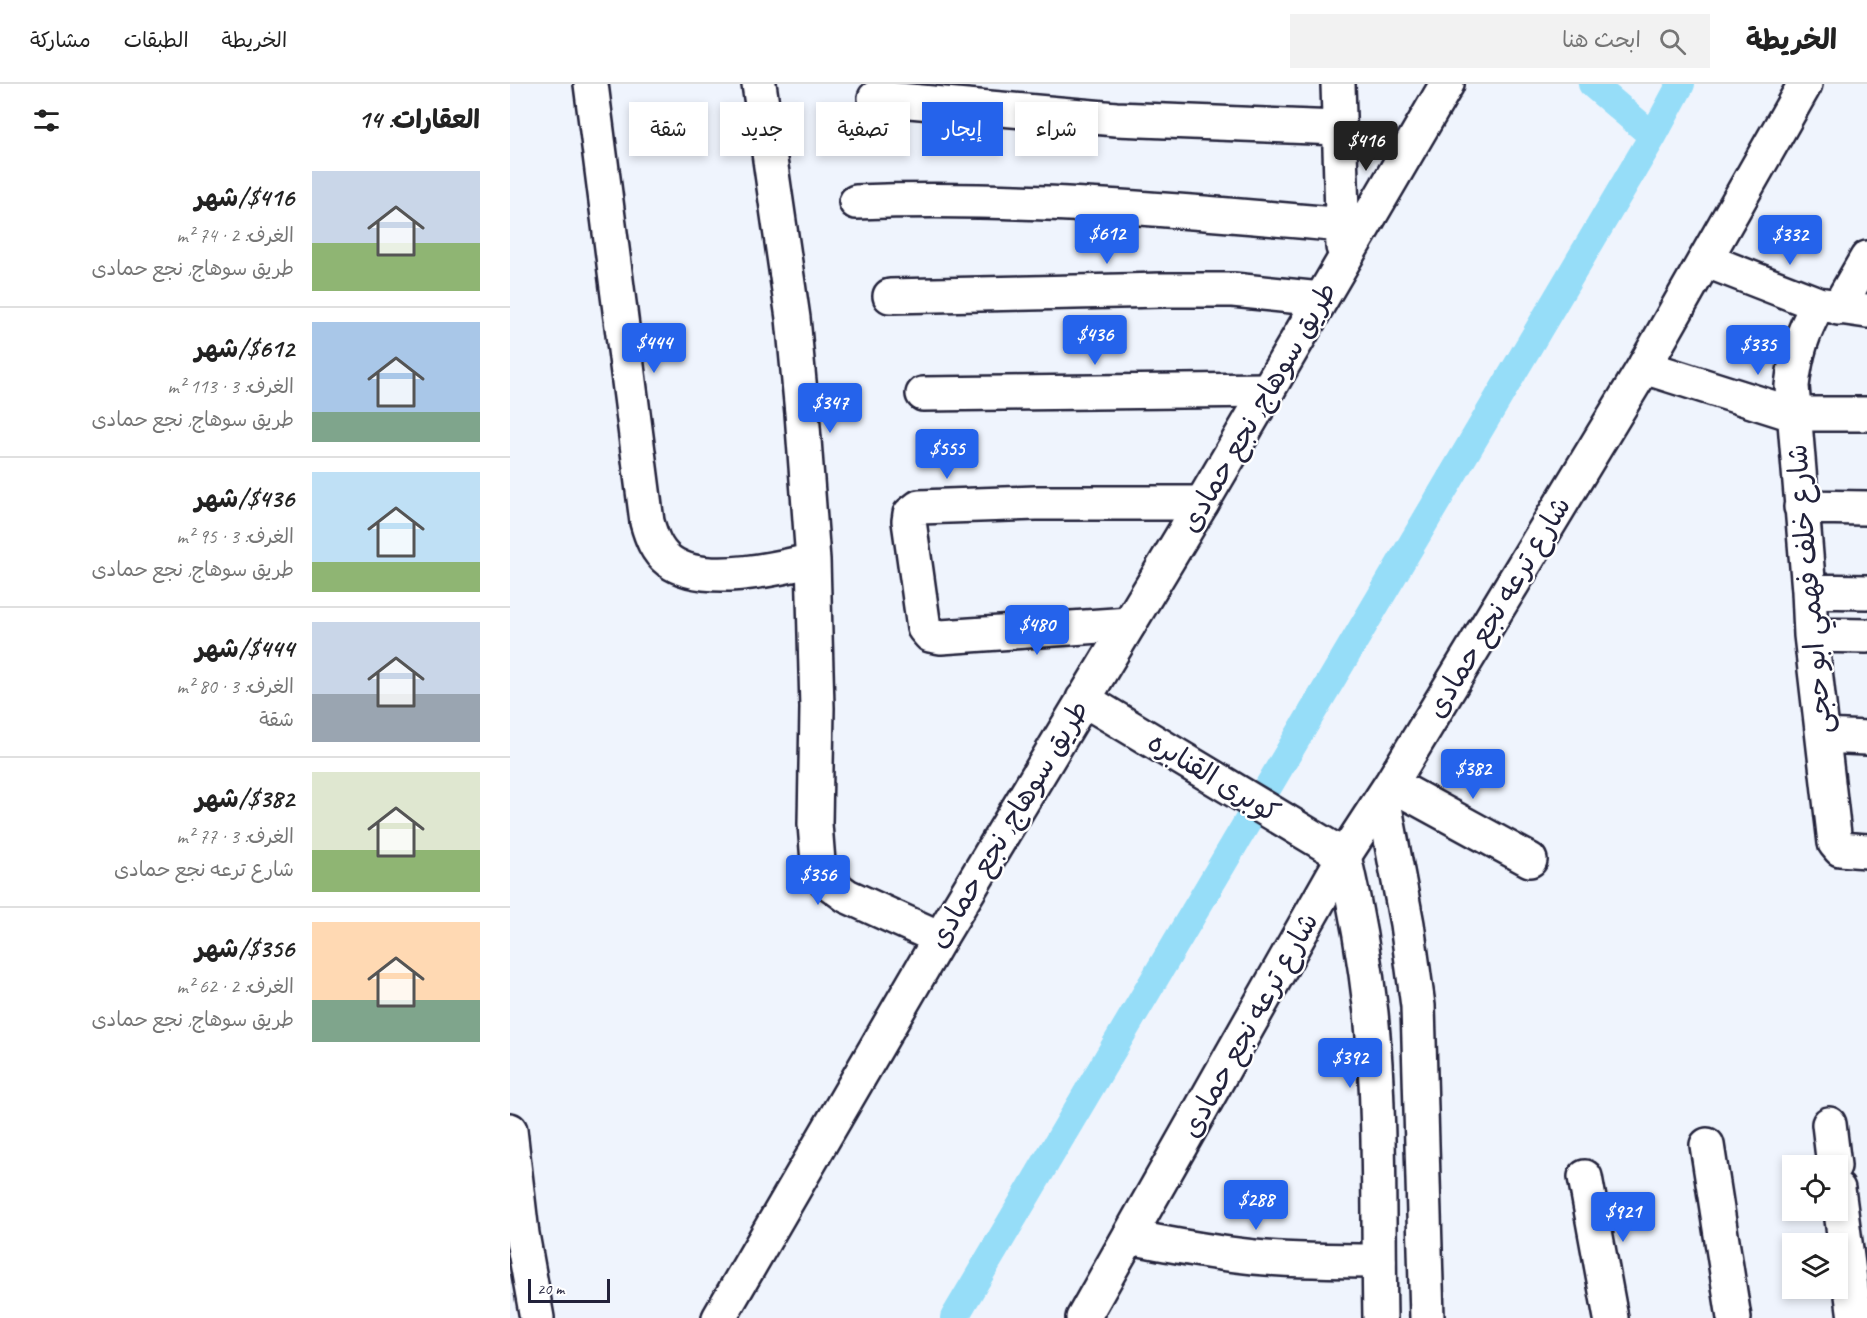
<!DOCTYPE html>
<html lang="ar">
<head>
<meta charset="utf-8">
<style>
  :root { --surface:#fff; --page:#f2f2f2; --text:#222; --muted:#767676; --line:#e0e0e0; --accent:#2563eb }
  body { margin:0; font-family:Caveat,"Playpen Sans Arabic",sans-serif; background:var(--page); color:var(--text); direction:rtl; height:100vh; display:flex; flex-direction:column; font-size:22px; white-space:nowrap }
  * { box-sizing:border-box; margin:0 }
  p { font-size:20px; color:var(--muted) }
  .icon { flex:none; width:33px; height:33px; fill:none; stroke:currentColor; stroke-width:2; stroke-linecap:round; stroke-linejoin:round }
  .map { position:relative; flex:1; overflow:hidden; direction:ltr }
  .panel { display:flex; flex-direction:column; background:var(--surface); width:510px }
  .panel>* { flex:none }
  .top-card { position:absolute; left:18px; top:18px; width:570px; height:54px; direction:rtl; display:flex; gap:12px }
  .buttons { position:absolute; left:1272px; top:1071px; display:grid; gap:12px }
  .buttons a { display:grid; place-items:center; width:66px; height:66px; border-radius:0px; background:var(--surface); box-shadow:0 3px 9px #0003; font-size:30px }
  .scale { position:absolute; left:18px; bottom:15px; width:82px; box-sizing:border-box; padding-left:6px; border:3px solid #22223b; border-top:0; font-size:16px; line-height:21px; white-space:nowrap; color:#22223b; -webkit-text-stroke:4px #fff; paint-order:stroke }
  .price { position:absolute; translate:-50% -51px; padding:0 14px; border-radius:6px; background:var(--accent); color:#fff; font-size:20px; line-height:39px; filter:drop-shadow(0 2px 3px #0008) }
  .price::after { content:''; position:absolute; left:50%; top:36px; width:18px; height:14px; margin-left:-9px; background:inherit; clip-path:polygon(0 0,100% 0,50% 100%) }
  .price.current { background:#222; color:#fff }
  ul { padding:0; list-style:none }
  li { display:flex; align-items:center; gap:18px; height:150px; padding:0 30px }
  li+li { border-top:2px solid var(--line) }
  li span { display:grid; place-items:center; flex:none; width:168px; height:120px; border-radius:0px; color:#555 }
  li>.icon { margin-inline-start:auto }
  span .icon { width:72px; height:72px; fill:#fffc; stroke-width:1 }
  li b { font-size:26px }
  h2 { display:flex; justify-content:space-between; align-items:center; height:72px; padding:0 30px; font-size:26px }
  .pill { padding:0 21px; border-radius:0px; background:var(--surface); box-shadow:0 3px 9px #0003; font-size:21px; line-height:54px }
  .pill.current { background:var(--accent); color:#fff }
  header { display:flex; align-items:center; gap:36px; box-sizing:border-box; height:84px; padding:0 30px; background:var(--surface); border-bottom:2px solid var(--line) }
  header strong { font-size:28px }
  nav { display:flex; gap:33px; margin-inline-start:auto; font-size:21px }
  .search { width:420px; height:54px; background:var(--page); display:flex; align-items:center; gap:15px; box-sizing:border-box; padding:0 21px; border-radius:0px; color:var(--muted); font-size:22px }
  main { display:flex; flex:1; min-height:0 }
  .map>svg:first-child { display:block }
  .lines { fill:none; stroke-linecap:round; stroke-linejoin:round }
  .canal { stroke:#96ddf8; stroke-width:28 }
  .minor-casing { stroke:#22223b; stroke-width:38 }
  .major-casing { stroke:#22223b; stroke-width:38 }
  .minor { stroke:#fff; stroke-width:33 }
  .major { stroke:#fff; stroke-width:33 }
  .labels { text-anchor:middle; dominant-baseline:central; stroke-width:4.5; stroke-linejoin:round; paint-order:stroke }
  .street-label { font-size:28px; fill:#22223b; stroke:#fff }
</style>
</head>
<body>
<header>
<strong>الخريطة</strong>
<div class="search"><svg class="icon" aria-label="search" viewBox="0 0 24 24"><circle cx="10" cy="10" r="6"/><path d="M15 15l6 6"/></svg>ابحث هنا</div>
<nav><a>الخريطة</a><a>الطبقات</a><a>مشاركة</a></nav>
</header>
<main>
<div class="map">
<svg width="1357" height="1234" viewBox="0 0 1357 1234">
  <rect width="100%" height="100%" fill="#eff4fd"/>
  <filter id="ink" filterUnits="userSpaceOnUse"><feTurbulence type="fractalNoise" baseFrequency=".0167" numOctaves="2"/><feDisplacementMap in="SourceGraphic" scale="12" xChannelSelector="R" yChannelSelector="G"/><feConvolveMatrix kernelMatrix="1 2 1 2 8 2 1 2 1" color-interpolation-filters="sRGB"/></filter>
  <g filter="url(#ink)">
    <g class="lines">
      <path class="canal" d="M1082 0 1143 52
        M444 1234 1143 52 1171 0"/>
      <g class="minor-casing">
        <path id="minor" d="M81 0 137 438C141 452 146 467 159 477 192 502 267 485 303 476
          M249 0 283 234 292 329 303 476 307 624 305 740 308 778 315 796 337 812 430 854
          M828 0 833 163
          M365 14 606 35 828 44
          M346 118C509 112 670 126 833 141
          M1195 176 1308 220 1357 227
          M380 212 653 206H723L811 215
          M1308 220C1292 250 1286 268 1282 302L1299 507 1301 551 1325 759 1330 765 1357 767
          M1328 224 1357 174
          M1134 283 1283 330H1357
          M413 310 758 306
          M1291 423 1357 424
          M1299 507 1357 508
          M619 540 431 553 420 551 414 544 399 437 400 430 409 423 526 419H692
          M1301 551 1357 552
          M1313 652 1357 654
          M881 700 1020 776
          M1319 1040 1324 1082
          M0 1046 12 1150 27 1234
          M1197 1061 1224 1234
          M1075 1093 1101 1234
          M1328 1105 1345 1234
          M620 1153C661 1161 702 1169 744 1173 785 1177 827 1177 869 1177
          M573 1234 834 772 881 700 1134 283 1295 0"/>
      </g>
      <g class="major-casing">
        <path id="major" d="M573 615 834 772C846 824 855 876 861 929 871 1030 868 1133 870 1234
          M873 713 897 840 908 922 917 1234
          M209 1234 430 854 692 419 937 0"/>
      </g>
      <use href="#minor" class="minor"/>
      <use href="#major" class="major"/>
    </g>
  </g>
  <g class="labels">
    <g class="street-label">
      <text transform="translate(748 323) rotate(-60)">طريق سوهاج, نجع حمادى</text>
      <text transform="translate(1299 505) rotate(-95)">شارع خلف فهمي ابو حجى</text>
      <text transform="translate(988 523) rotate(-59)">شارع ترعه نجع حمادى</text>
      <text transform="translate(704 693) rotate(31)">كوبرى القنابره</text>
      <text transform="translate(498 740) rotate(-59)">طريق سوهاج, نجع حمادى</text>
      <text transform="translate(739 941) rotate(-61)">شارع ترعه نجع حمادى</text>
    </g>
  </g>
</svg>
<div class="buttons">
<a><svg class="icon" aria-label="locate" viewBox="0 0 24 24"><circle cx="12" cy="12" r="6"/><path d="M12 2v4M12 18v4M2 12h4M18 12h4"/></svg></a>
<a><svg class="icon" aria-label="layers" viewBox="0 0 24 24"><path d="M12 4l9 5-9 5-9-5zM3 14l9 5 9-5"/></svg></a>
</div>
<div class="scale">20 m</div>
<b class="price current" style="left:856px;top:88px">$416</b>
<b class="price" style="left:597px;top:181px">$612</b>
<b class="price" style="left:1280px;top:182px">$332</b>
<b class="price" style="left:585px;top:282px">$436</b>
<b class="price" style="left:144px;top:290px">$444</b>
<b class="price" style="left:1248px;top:292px">$335</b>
<b class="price" style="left:320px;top:350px">$347</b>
<b class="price" style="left:437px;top:396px">$555</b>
<b class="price" style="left:527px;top:572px">$480</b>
<b class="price" style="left:963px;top:716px">$382</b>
<b class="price" style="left:308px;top:822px">$356</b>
<b class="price" style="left:840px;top:1005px">$392</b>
<b class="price" style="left:746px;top:1147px">$288</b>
<b class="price" style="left:1113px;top:1159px">$921</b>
<div class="top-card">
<a class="pill">شراء</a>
<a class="pill current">إيجار</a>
<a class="pill">تصفية</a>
<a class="pill">جديد</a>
<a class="pill">شقة</a>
</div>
</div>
<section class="panel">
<h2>العقارات: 14<svg class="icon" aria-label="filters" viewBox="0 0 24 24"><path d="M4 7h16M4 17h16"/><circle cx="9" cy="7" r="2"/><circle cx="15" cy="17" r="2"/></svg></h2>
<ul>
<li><span style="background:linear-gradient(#c9d6e8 60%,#8fb573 0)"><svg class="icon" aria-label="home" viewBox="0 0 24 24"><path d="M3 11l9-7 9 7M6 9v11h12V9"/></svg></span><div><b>$416/شهر</b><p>الغرف: 2 · 74 m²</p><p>طريق سوهاج, نجع حمادى</p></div></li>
<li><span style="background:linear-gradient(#a9c7e8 75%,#7fa58c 0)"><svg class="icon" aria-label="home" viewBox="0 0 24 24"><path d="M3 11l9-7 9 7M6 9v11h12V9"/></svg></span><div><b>$612/شهر</b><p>الغرف: 3 · 113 m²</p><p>طريق سوهاج, نجع حمادى</p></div></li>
<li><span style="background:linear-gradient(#bfe0f5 75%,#8fb573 0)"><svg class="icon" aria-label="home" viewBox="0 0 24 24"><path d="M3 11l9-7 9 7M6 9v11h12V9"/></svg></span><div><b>$436/شهر</b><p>الغرف: 3 · 95 m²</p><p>طريق سوهاج, نجع حمادى</p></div></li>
<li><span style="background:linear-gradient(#c9d6e8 60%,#9aa5b1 0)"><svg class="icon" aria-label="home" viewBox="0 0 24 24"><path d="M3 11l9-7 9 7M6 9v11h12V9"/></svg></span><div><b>$444/شهر</b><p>الغرف: 3 · 80 m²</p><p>شقة</p></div></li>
<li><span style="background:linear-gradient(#dfe7d0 65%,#8fb573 0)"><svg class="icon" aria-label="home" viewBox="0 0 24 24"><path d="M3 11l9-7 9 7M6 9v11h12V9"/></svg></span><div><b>$382/شهر</b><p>الغرف: 3 · 77 m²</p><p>شارع ترعه نجع حمادى</p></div></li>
<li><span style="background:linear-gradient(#ffd9b3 65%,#7fa58c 0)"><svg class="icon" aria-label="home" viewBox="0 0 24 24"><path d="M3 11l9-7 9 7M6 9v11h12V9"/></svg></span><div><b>$356/شهر</b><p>الغرف: 2 · 62 m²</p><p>طريق سوهاج, نجع حمادى</p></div></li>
</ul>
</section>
</main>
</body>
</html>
